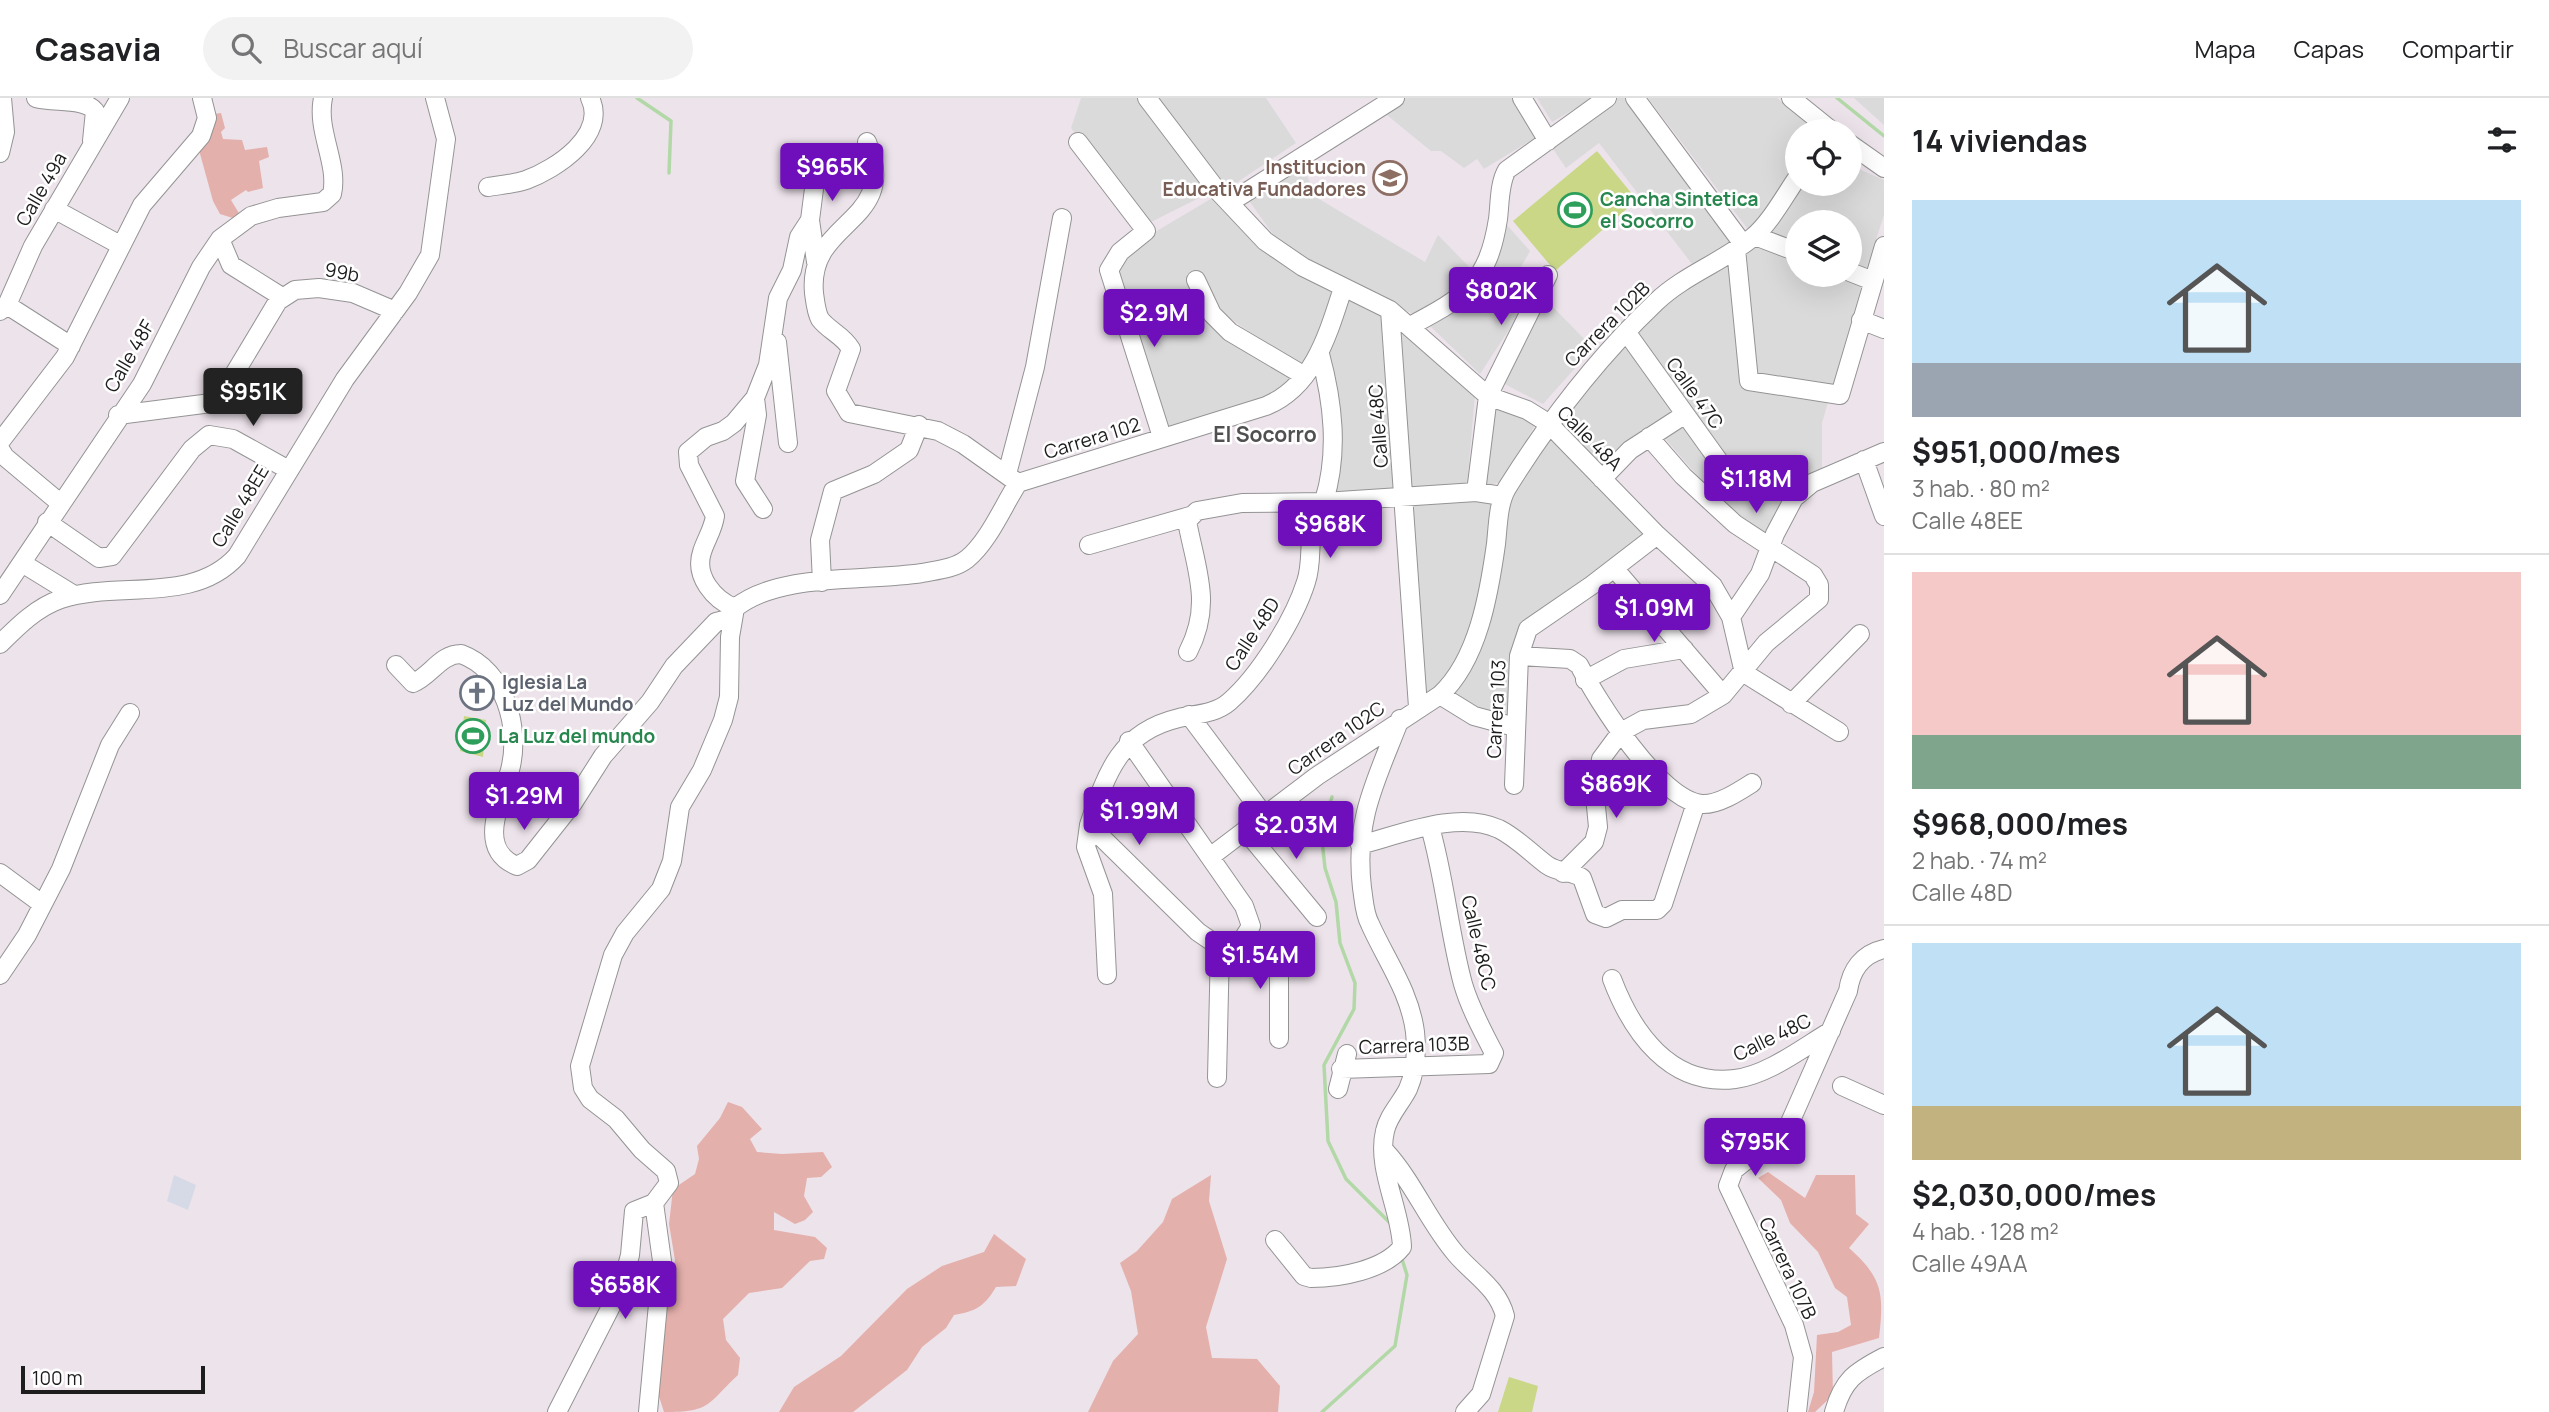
<!DOCTYPE html>
<html lang="es">
<head>
<meta charset="utf-8">
<style>
  :root { --surface:#fff; --page:#f2f2f2; --text:#202124; --muted:#757577; --line:#e0e0e0; --accent:#6f0ebb }
  body { margin:0; font-family:Manrope,sans-serif; background:var(--page); color:var(--text); height:100vh; display:flex; flex-direction:column; font-size:26px; white-space:nowrap }
  * { box-sizing:border-box; margin:0 }
  p { font-size:23px; color:var(--muted) }
  .icon { flex:none; width:38px; height:38px; fill:none; stroke:currentColor; stroke-width:2; stroke-linecap:round; stroke-linejoin:round }
  .map { position:relative; flex:1; overflow:hidden }
  .sheet { display:flex; flex-direction:column; background:var(--surface); width:665px }
  .sheet>* { flex:none }
  .fabs { position:absolute; left:1785px; top:21px; display:grid; gap:14px }
  .fabs a { display:grid; place-items:center; width:77px; height:77px; border-radius:50%; background:var(--surface); box-shadow:0 7px 28px #0002; font-size:35px }
  .scale { position:absolute; left:21px; bottom:18px; width:184px; box-sizing:border-box; padding-left:7px; border:4px solid #1d1d1d; border-top:0; font-size:19px; line-height:24px; white-space:nowrap; color:#1d1d1d; -webkit-text-stroke:5px #fff; paint-order:stroke }
  .price { position:absolute; translate:-50% -60px; padding:0 16px; border-radius:7px; background:var(--accent); color:#fff; font-size:23px; line-height:46px; filter:drop-shadow(0 2px 4px #0008) }
  .price::after { content:''; position:absolute; left:50%; top:42px; width:21px; height:16px; margin-left:-10px; background:inherit; clip-path:polygon(0 0,100% 0,50% 100%) }
  .price.selected { background:#222; color:#fff }
  ul { padding:0; list-style:none }
  li { display:grid; align-content:center; gap:14px; height:371px; padding:0 28px }
  li+li { border-top:2px solid var(--line) }
  li span { display:grid; place-items:center; height:217px; border-radius:0px; color:#555 }
  li>.icon { margin-inline-start:auto }
  span .icon { width:126px; height:126px; fill:#fffc; stroke-width:1 }
  li b { font-size:30px }
  h2 { display:flex; justify-content:space-between; align-items:center; height:84px; padding:0 28px; font-size:30px }
  header { display:flex; align-items:center; gap:42px; box-sizing:border-box; height:98px; padding:0 35px; background:var(--surface); border-bottom:2px solid var(--line) }
  header strong { font-size:33px }
  nav { display:flex; gap:38px; margin-inline-start:auto; font-size:24px }
  .search { width:490px; height:63px; background:var(--page); display:flex; align-items:center; gap:18px; box-sizing:border-box; padding:0 24px; border-radius:38px; color:var(--muted); font-size:26px }
  main { display:flex; flex:1; min-height:0 }
  .map>svg:first-child { display:block }
  .residential { fill:#dadadb }
  .industrial { fill:#d5dae6 }
  .grass { fill:#e4b0ac }
  .pitch { fill:#c9d786 }
  .lines { fill:none; stroke-linecap:round; stroke-linejoin:round }
  .stream { stroke:#b1d8a6; stroke-width:3.5 }
  .minor-casing { stroke:#949494; stroke-width:20 }
  .minor { stroke:#fff; stroke-width:18 }
  .labels { text-anchor:middle; dominant-baseline:central; stroke-width:5; stroke-linejoin:round; paint-order:stroke }
  .education-label { font-size:19px; font-weight:bold; fill:#785e54; stroke:#fff; text-anchor:end }
  .street-label { font-size:19px; fill:#1d1d1d; stroke:#fff }
  .leisure-label { font-size:19px; font-weight:bold; fill:#27864d; stroke:#fff; text-anchor:start }
  .worship-label { font-size:19px; font-weight:bold; fill:#5b616d; stroke:#fff; text-anchor:start }
  .neighbourhood-label { font-size:21px; font-weight:bold; fill:#505050; stroke:#fff }
</style>
</head>
<body>
<header>
<strong>Casavia</strong>
<div class="search"><svg class="icon" aria-label="search" viewBox="0 0 24 24"><circle cx="10" cy="10" r="6"/><path d="M15 15l6 6"/></svg>Buscar aquí</div>
<nav><a>Mapa</a><a>Capas</a><a>Compartir</a></nav>
</header>
<main>
<div class="map">
<svg width="1884" height="1314" viewBox="0 0 1884 1314">
  <rect width="100%" height="100%" fill="#ede3eb"/>
  <path class="residential" d="M1081 0H1140L1211 94 1147 126 1071 30Z
    M1159 0H1266L1296 45 1227 91Z
    M1403 0H1515L1538 38 1484 71 1477 61 1464 70 1441 53H1431L1382 13Z
    M1537 0H1593L1552 24Z
    M1617 0H1629L1733 144 1695 170 1599 45 1566 70 1549 45Z
    M1648 0H1777L1817 33H1797V68L1753 138Z
    M1854 0H1884V27Z
    M1850 67 1884 82V117L1866 172 1850 166V124H1797V147L1766 136 1801 86H1850Z
    M1302 69 1319 101 1425 164 1438 137 1475 175 1450 199 1413 216 1352 187 1279 145 1245 97Z
    M1214 99 1260 151 1341 191 1314 251 1299 267 1222 215 1201 174 1196 182 1208 223 1294 281 1284 300 1166 330 1116 174 1145 140Z
    M1506 126 1530 153 1503 201 1518 218 1480 276 1429 227 1481 190Z
    M1758 147 1797 162V177H1837L1862 186 1822 325V374L1769 442 1735 421 1662 337 1601 372 1557 317 1627 240 1670 292 1634 228 1732 160Z
    M1349 196 1383 218 1393 393 1335 397 1342 334 1328 258Z
    M1549 205 1593 250 1543 306 1497 282 1532 217Z
    M1398 229 1476 285 1467 388 1410 394Z
    M1491 294 1539 320 1502 384 1484 388Z
    M1550 329 1647 437 1529 522 1512 621 1479 615 1448 597 1456 568 1426 599 1410 405 1511 390Z"/>
  <path class="industrial" d="M174 1077 196 1087 188 1112 167 1103Z"/>
  <path class="grass" d="M221 15 225 30 221 34 223 41 242 42 245 52 267 49 269 59 259 63 263 90 248 94 246 92 231 102 240 117 236 121 220 116 213 103 199 52 213 16Z
    M728 1004 742 1009 762 1031 750 1041 757 1054 782 1056 823 1054 832 1069 821 1079 807 1080 804 1098 813 1114 805 1122 795 1126 774 1114V1132L815 1139 827 1150 824 1161 810 1163 782 1190 749 1195 723 1221 726 1242 740 1260 738 1277C706 1307 711 1314 664 1314L654 1283 675 1162 669 1126 673 1091 695 1076 699 1061 697 1048 720 1020Z
    M1768 1074 1805 1100 1816 1077H1855L1856 1116 1869 1126 1849 1150C1883 1180 1884 1196 1879 1240L1832 1254 1833 1297 1815 1314H1808L1814 1294 1817 1237 1838 1234 1851 1227 1847 1199 1835 1190 1818 1154 1790 1125 1781 1102 1758 1080Z
    M1211 1077 1209 1103 1227 1161 1206 1229 1212 1260 1257 1261 1280 1288 1278 1314H1088L1113 1263 1138 1236 1131 1193 1120 1165 1137 1153 1163 1124 1172 1101Z
    M994 1136 1026 1161 1016 1188 996 1189C984 1209 976 1213 954 1217L946 1230 922 1249 907 1272 853 1314H779L794 1289 841 1258 907 1191 942 1168 984 1154Z"/>
  <path class="pitch" d="M1597 53 1637 102 1555 173 1513 123Z
    M464 618 486 622 483 659 460 653Z
    M1509 1279 1538 1288 1532 1314H1498Z"/>
  <g class="lines">
    <path class="stream" d="M637 0 671 23 669 75
      M1837 0 1884 38
      M1332 699 1321 733 1325 770 1336 804 1340 845 1355 885 1354 911 1324 967 1328 1043 1346 1081 1392 1127
      M1322 1314 1395 1248 1407 1177 1401 1158"/>
    <g class="minor-casing">
      <path id="minor" d="M36 0C54 5 85 0 95 13L92 43
        M1147 0 1216 91 1265 143 1303 169 1390 212 1488 298 1527 312 1548 325 1657 437 1713 488 1731 519 1744 575 1839 634
        M1522 0 1548 43
        M1635 0 1743 146
        M1791 0 1832 33
        M867 44C901 127 807 120 814 195 815 202 816 214 820 221 829 233 843 237 851 251L836 293 849 315 938 333 963 346 1018 385 1266 308C1314 288 1328 236 1343 190
        M1078 44 1146 133 1120 154 1109 172 1162 339
        M1850 46 1884 70
        M0 55 5 34 2 0
        M488 89C500 87 514 86 526 82 556 71 608 37 590 0
        M1229 105 1395 0
        M54 111 120 147
        M810 122 815 83
        M1755 138 1797 154
        M220 141 231 167 282 199
        M1736 151 1749 283 1840 297 1884 148
        M1850 174 1873 183
        M1196 182 1212 216 1230 234 1303 277
        M7 207 71 248
        M1390 212 1418 609
        M0 213 7 207 33 148 120 0
        M1861 222 1884 231
        M1410 228C1465 199 1488 185 1498 121 1500 106 1499 85 1507 72L1607 0
        M1627 235 1731 380
        M777 244 788 345
        M755 300 757 317 745 383 763 411
        M118 317 211 305 224 293 278 203 295 192 319 190 353 195 395 213
        M0 344 65 259 142 107 201 38 207 20 202 0
        M0 351 5 359 60 405
        M1864 362 1884 418
        M1007 376 1035 269 1062 120
        M1602 381 1630 352 1684 317
        M1476 394 1488 298 1548 177
        M47 424 99 460 112 458 192 351 209 337 233 341 287 371
        M1089 447 1190 418
        M22 465 74 497
        M1614 470 1723 597
        M822 484 820 442 833 393 874 376 909 352 919 327
        M0 497 142 286 201 169 220 141 251 118 278 110 323 104 332 96C339 66 316 33 323 0
        M735 510C714 502 694 478 702 454 706 441 713 432 715 418L689 367 688 354 706 339 723 333 734 325 755 300 768 267 778 200 792 172 799 139 810 122 816 164
        M1731 519 1760 476 1775 436 1794 400 1812 385 1884 354
        M0 546C18 528 37 509 61 501 117 482 193 507 237 458L345 281 408 195 430 157 446 41 435 0
        M1188 554C1213 506 1196 472 1187 423L1197 413 1242 405 1324 404 1476 394 1502 398
        M1519 558 1570 561 1579 567C1597 602 1660 703 1702 706 1718 707 1738 694 1752 685
        M396 567 413 585C431 578 440 556 461 556 505 572 521 630 510 672 502 702 475 751 517 768L528 762 573 705 603 658 650 604 674 568 716 524 732 520
        M1585 582 1624 561 1684 551
        M1440 597 1474 618 1515 629
        M1791 606 1860 536
        M1189 617 1264 717
        M1129 643 1244 808 1251 828 1241 844 1220 849 1198 834 1089 727C1107 674 1120 634 1179 620 1196 616 1215 616 1229 604 1259 578 1294 522 1306 484 1313 464 1308 441 1314 421 1316 415 1322 409 1324 403 1339 354 1333 304 1320 256
        M1514 687 1519 558 1528 531 1592 487 1657 437
        M1089 727 1086 749 1103 796 1107 877
        M1245 732 1317 819
        M1360 747C1402 736 1458 712 1499 731 1517 740 1531 755 1547 767 1558 775 1573 773 1582 780L1595 816 1606 820 1622 812H1657L1663 806 1696 705
        M1210 759 1317 678 1440 597C1478 562 1489 496 1496 446 1498 428 1498 405 1507 390 1550 321 1597 260 1656 204 1684 177 1723 164 1753 139 1770 125 1784 99 1797 80
        M0 775 42 806
        M1563 775 1594 744 1598 729 1595 698 1601 661 1621 634 1643 622 1691 616 1723 597 1766 545 1819 501V487L1813 477 1735 426 1683 378 1649 339
        M1241 844 1267 849 1279 864V941
        M0 877 27 837 61 771 110 647 130 615
        M1612 881C1632 934 1670 989 1735 981 1768 977 1802 950 1831 933
        M1341 971 1489 966 1494 955C1483 934 1470 910 1463 886 1449 834 1445 781 1430 729
        M1217 980 1220 849
        M1842 988 1884 1007
        M1338 991 1347 956
        M1386 1054C1414 1085 1429 1125 1456 1156 1474 1177 1498 1190 1505 1218L1481 1296 1465 1314
        M1275 1142 1304 1178 1311 1180C1340 1180 1384 1172 1402 1149 1401 1112 1376 1070 1385 1033 1388 1018 1401 1005 1408 991 1416 973 1417 953 1415 934 1410 894 1386 862 1370 826 1364 815 1364 802 1362 790 1354 721 1376 683 1400 621
        M557 1314 622 1187 630 1157 634 1113 654 1105
        M648 1314 662 1163 654 1105 669 1085 666 1073 642 1052 616 1021 590 1001 583 990 580 968 613 857 625 835 661 791 672 763 680 709 702 672 723 622 729 599 730 539 735 510C780 474 865 484 922 475 937 472 954 471 967 461 989 443 1003 408 1018 385
        M1797 1314 1803 1259 1794 1227 1728 1088 1734 1072 1788 1029 1848 893C1851 872 1862 856 1884 851
        M1834 1314C1843 1282 1855 1274 1884 1259"/>
    </g>
    <use href="#minor" class="minor"/>
  </g>
  <defs>
    <g id="school-ring" transform="scale(1.75)"><circle r="9.5" fill="#fff" stroke="#8d6e63" stroke-width="1.5"/><path d="M0-5L7-2L0 1L-7-2ZM-4 1L0 2.5L4 1V4Q0 6-4 4Z" fill="#8d6e63"/></g>
    <g id="stadium-ring" transform="scale(1.75)"><circle r="9.5" fill="#fff" stroke="#2e9e5b" stroke-width="1.5"/><path d="M0-5a6.5 5 0 1 0 0 10a6.5 5 0 1 0 0-10ZM-3.5-1.8h7v3.6h-7Z" fill="#2e9e5b"/></g>
    <g id="church-ring" transform="scale(1.75)"><circle r="9.5" fill="#fff" stroke="#6b7280" stroke-width="1.5"/><path d="M-1.2-6h2.4v3.5h3.3v2.4h-3.3V6h-2.4V-.1h-3.3v-2.4h3.3Z" fill="#6b7280"/></g>
  </defs>
  <g fill-rule="evenodd">
    <use href="#school-ring" x="1390" y="80"/>
    <use href="#stadium-ring" x="1575" y="112"/>
    <use href="#church-ring" x="477" y="595"/>
    <use href="#stadium-ring" x="473" y="638"/>
  </g>
  <g class="labels">
    <g class="education-label">
      <text x="1366" y="69">Institucion<tspan x="1366" dy="22">Educativa Fundadores</tspan></text>
    </g>
    <g class="street-label">
      <text transform="translate(41 91) rotate(-60)">Calle 49a</text>
      <text transform="translate(342 174) rotate(10)">99b</text>
      <text transform="translate(1607 226) rotate(-45)">Carrera 102B</text>
      <text transform="translate(129 258) rotate(-60)">Calle 48F</text>
      <text transform="translate(1695 295) rotate(54)">Calle 47C</text>
      <text transform="translate(1378 328) rotate(-94)">Calle 48C</text>
      <text transform="translate(1092 340) rotate(-17)">Carrera 102</text>
      <text transform="translate(1590 340) rotate(45)">Calle 48A</text>
      <text transform="translate(240 408) rotate(-59)">Calle 48EE</text>
      <text transform="translate(1252 536) rotate(-57)">Calle 48D</text>
      <text transform="translate(1496 611) rotate(-87)">Carrera 103</text>
      <text transform="translate(1336 640) rotate(-35)">Carrera 102C</text>
      <text transform="translate(1479 845) rotate(77)">Calle 48CC</text>
      <text transform="translate(1772 939) rotate(-26)">Calle 48C</text>
      <text transform="translate(1414 947) rotate(-2)">Carrera 103B</text>
      <text transform="translate(1788 1170) rotate(65)">Carrera 107B</text>
    </g>
    <g class="leisure-label">
      <text x="1600" y="101">Cancha Sintetica<tspan x="1600" dy="22">el Socorro</tspan></text>
      <text x="498" y="638">La Luz del mundo</text>
    </g>
    <g class="worship-label">
      <text x="502" y="584">Iglesia La<tspan x="502" dy="22">Luz del Mundo</tspan></text>
    </g>
    <g class="neighbourhood-label">
      <text x="1265" y="336">El Socorro</text>
    </g>
  </g>
</svg>
<div class="fabs">
<a><svg class="icon" aria-label="locate" viewBox="0 0 24 24"><circle cx="12" cy="12" r="6"/><path d="M12 2v4M12 18v4M2 12h4M18 12h4"/></svg></a>
<a><svg class="icon" aria-label="layers" viewBox="0 0 24 24"><path d="M12 4l9 5-9 5-9-5zM3 14l9 5 9-5"/></svg></a>
</div>
<div class="scale">100 m</div>
<b class="price" style="left:832px;top:105px">$965K</b>
<b class="price" style="left:1501px;top:229px">$802K</b>
<b class="price" style="left:1154px;top:251px">$2.9M</b>
<b class="price selected" style="left:253px;top:330px">$951K</b>
<b class="price" style="left:1756px;top:417px">$1.18M</b>
<b class="price" style="left:1330px;top:462px">$968K</b>
<b class="price" style="left:1654px;top:546px">$1.09M</b>
<b class="price" style="left:1616px;top:722px">$869K</b>
<b class="price" style="left:524px;top:734px">$1.29M</b>
<b class="price" style="left:1139px;top:749px">$1.99M</b>
<b class="price" style="left:1296px;top:763px">$2.03M</b>
<b class="price" style="left:1260px;top:893px">$1.54M</b>
<b class="price" style="left:1755px;top:1080px">$795K</b>
<b class="price" style="left:625px;top:1223px">$658K</b>
</div>
<section class="sheet">
<h2>14 viviendas<svg class="icon" aria-label="filters" viewBox="0 0 24 24"><path d="M4 7h16M4 17h16"/><circle cx="9" cy="7" r="2"/><circle cx="15" cy="17" r="2"/></svg></h2>
<ul>
<li><span style="background:linear-gradient(#bfe0f5 75%,#9aa5b1 0)"><svg class="icon" aria-label="home" viewBox="0 0 24 24"><path d="M3 11l9-7 9 7M6 9v11h12V9"/></svg></span><div><b>$951,000/mes</b><p>3 hab. · 80 m²</p><p>Calle 48EE</p></div></li>
<li><span style="background:linear-gradient(#f6c9c9 75%,#7fa58c 0)"><svg class="icon" aria-label="home" viewBox="0 0 24 24"><path d="M3 11l9-7 9 7M6 9v11h12V9"/></svg></span><div><b>$968,000/mes</b><p>2 hab. · 74 m²</p><p>Calle 48D</p></div></li>
<li><span style="background:linear-gradient(#bfe0f5 75%,#c2b280 0)"><svg class="icon" aria-label="home" viewBox="0 0 24 24"><path d="M3 11l9-7 9 7M6 9v11h12V9"/></svg></span><div><b>$2,030,000/mes</b><p>4 hab. · 128 m²</p><p>Calle 49AA</p></div></li>
</ul>
</section>
</main>
</body>
</html>
